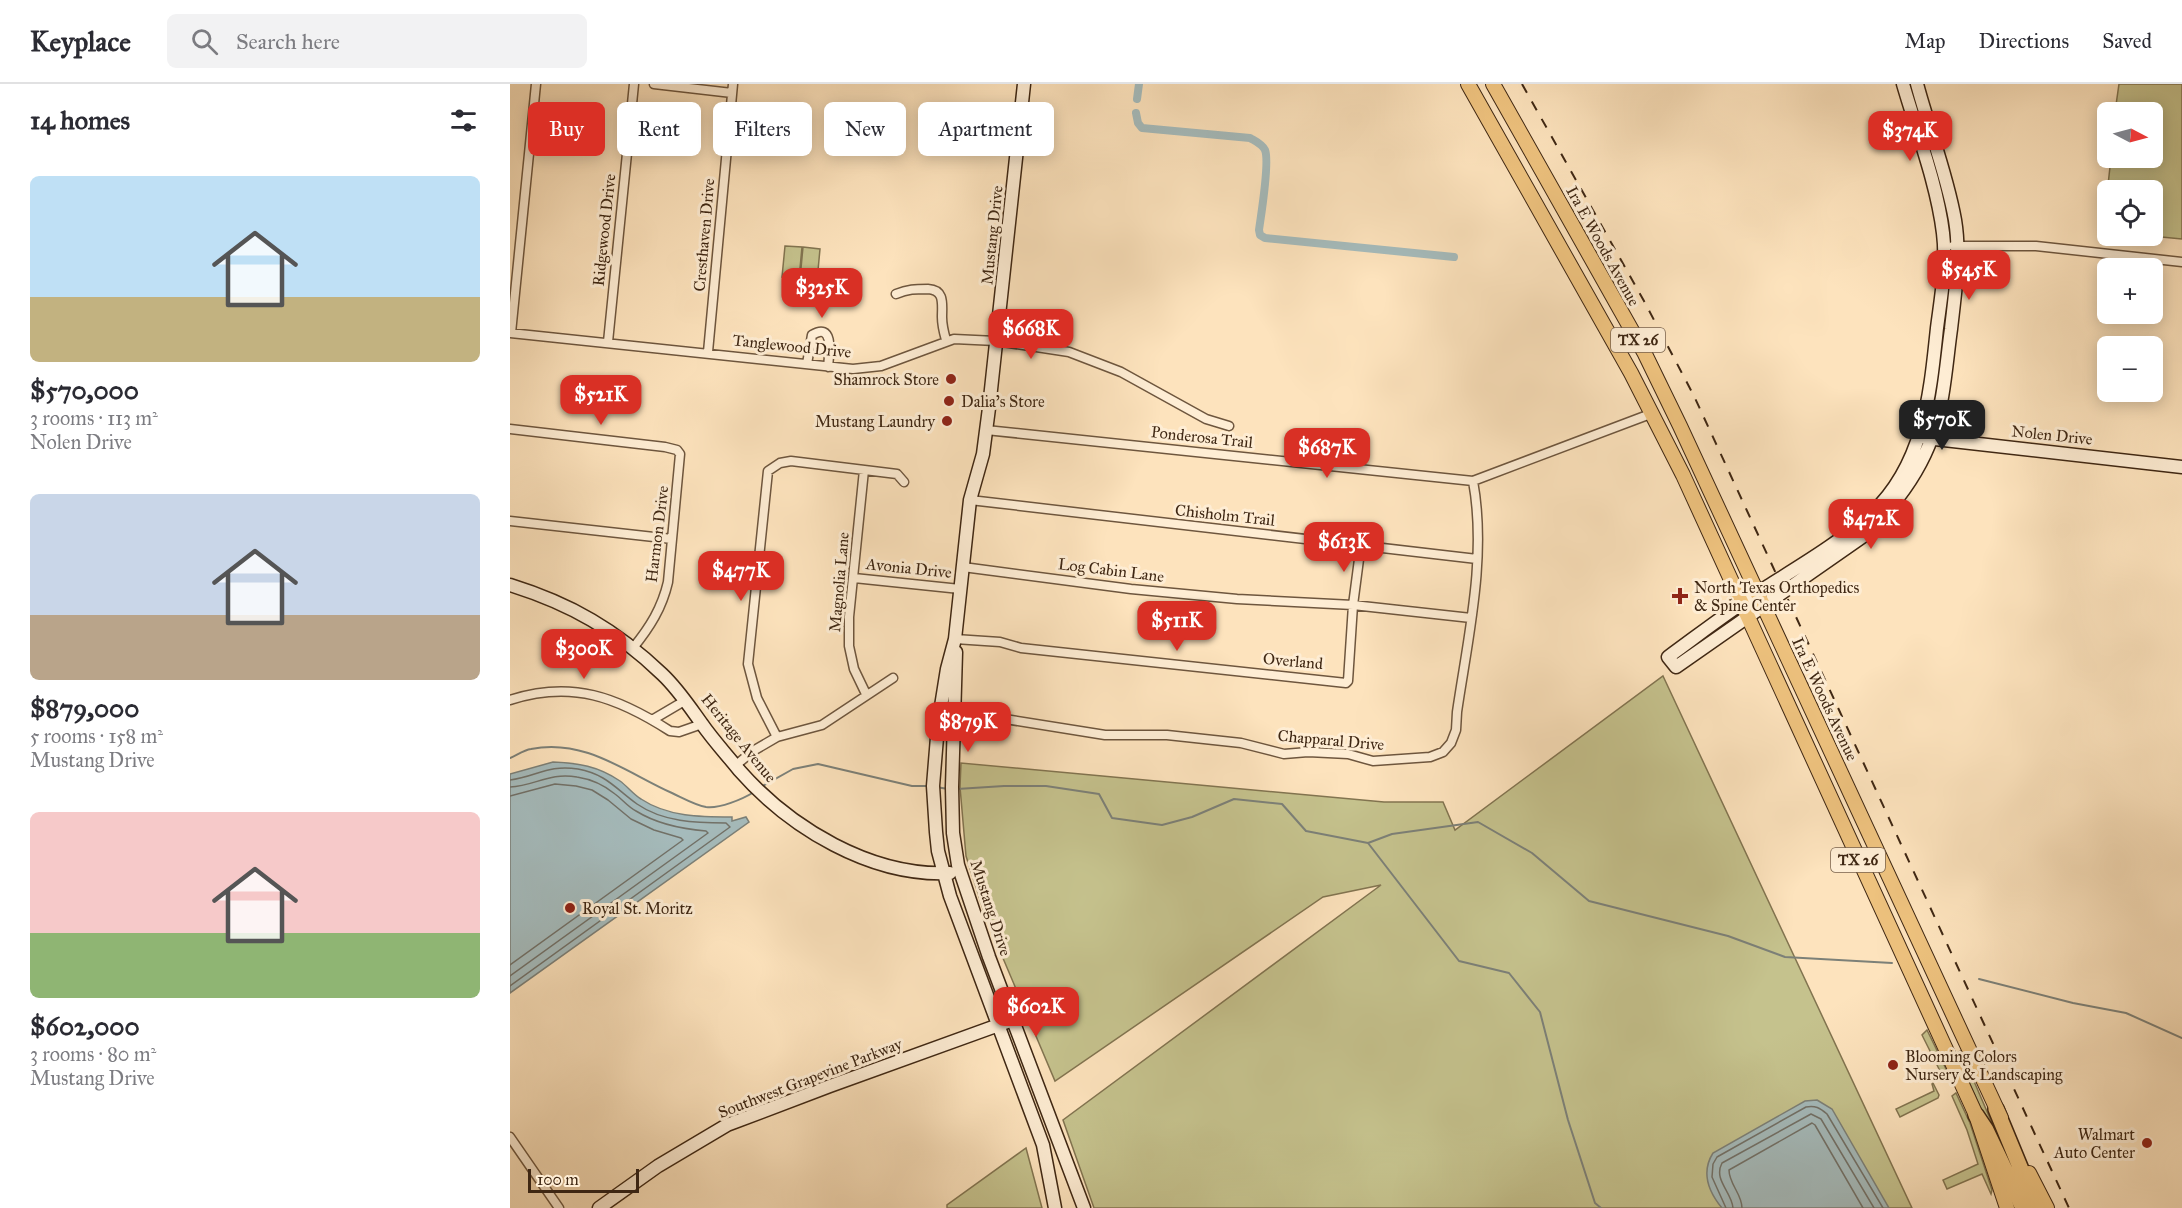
<!DOCTYPE html>
<html lang="en">
<head>
<meta charset="utf-8">
<style>
  :root { --surface:#fff; --page:#f2f2f3; --text:#2b2b33; --muted:#7c7c81; --line:#e1e1e2; --accent:#d93025 }
  body { margin:0; font-family:"IM FELL Great Primer",serif; background:var(--page); color:var(--text); height:100vh; display:flex; flex-direction:column; font-size:22px; white-space:nowrap }
  * { box-sizing:border-box; margin:0 }
  p { font-size:20px; color:var(--muted) }
  .icon { flex:none; width:33px; height:33px; fill:none; stroke:currentColor; stroke-width:2; stroke-linecap:round; stroke-linejoin:round }
  .map { position:relative; flex:1; overflow:hidden }
  .sheet { display:flex; flex-direction:column; background:var(--surface); width:510px }
  .sheet>* { flex:none }
  .banner { position:absolute; left:18px; top:18px; width:570px; height:54px; display:flex; gap:12px }
  .needle { width:39px; rotate:96deg }
  .buttons { position:absolute; left:1587px; top:18px; display:grid; gap:12px }
  .buttons a { display:grid; place-items:center; width:66px; height:66px; border-radius:9px; background:var(--surface); box-shadow:0 3px 15px #0003; font-size:30px }
  .scale { position:absolute; left:18px; bottom:15px; width:111px; box-sizing:border-box; padding-left:6px; border:3px solid #3f2713; border-top:0; font-size:16px; line-height:21px; white-space:nowrap; color:#3f2713; -webkit-text-stroke:4px #feedd4; paint-order:stroke }
  .price { position:absolute; translate:-50% -51px; padding:0 14px; border-radius:12px; background:var(--accent); color:#fff; font-size:20px; line-height:39px; filter:drop-shadow(0 2px 3px #0008) }
  .price::after { content:''; position:absolute; left:50%; top:36px; width:18px; height:14px; margin-left:-9px; background:inherit; clip-path:polygon(0 0,100% 0,50% 100%) }
  .price.current { background:#222; color:#fff }
  ul { padding:0; list-style:none }
  li { display:grid; align-content:center; gap:12px; height:318px; padding:0 30px }
  li span { display:grid; place-items:center; height:186px; border-radius:9px; color:#555 }
  li>.icon { margin-inline-start:auto }
  span .icon { width:108px; height:108px; fill:#fffc; stroke-width:1 }
  li b { font-size:26px }
  h2 { display:flex; justify-content:space-between; align-items:center; height:72px; padding:0 30px; font-size:26px }
  .chip { padding:0 21px; border-radius:9px; background:var(--surface); box-shadow:0 3px 15px #0003; font-size:21px; line-height:54px }
  .chip.current { background:var(--accent); color:#fff }
  header { display:flex; align-items:center; gap:36px; box-sizing:border-box; height:84px; padding:0 30px; background:var(--surface); border-bottom:2px solid var(--line) }
  header strong { font-size:28px }
  nav { display:flex; gap:33px; margin-inline-start:auto; font-size:21px }
  .search { width:420px; height:54px; background:var(--page); display:flex; align-items:center; gap:15px; box-sizing:border-box; padding:0 21px; border-radius:9px; color:var(--muted); font-size:22px }
  main { display:flex; flex:1; min-height:0 }
  .map>svg:first-child { display:block }
  .green { fill:#c5c28d; stroke:#827450; stroke-width:1.5 }
  .water { fill:#a5bbbc; stroke:#7c8078; stroke-width:1.5 }
  .lines { fill:none; stroke-linecap:round; stroke-linejoin:round }
  .shore { stroke:#727168; stroke-width:1.5 }
  .stream { stroke:#7c8078; stroke-width:2 }
  .canal { stroke:#a5bbbc; stroke-width:8 }
  .street-casing { stroke:#6e563e; stroke-width:11 }
  .secondary-casing { stroke:#3f2713; stroke-width:15 }
  .primary-casing { stroke:#3f2713; stroke-width:16 }
  .highway-casing { stroke:#3f2713; stroke-width:18 }
  .street { stroke:#feedd4; stroke-width:8 }
  .secondary { stroke:#feedd4; stroke-width:12 }
  .primary { stroke:#eec27e; stroke-width:14 }
  .highway { stroke:#eec27e; stroke-width:15 }
  .rail { stroke:#3f2713; stroke-width:2; stroke-dasharray:10 10; stroke-linecap:butt }
  .poi-dot { fill:#8f2418; stroke:#feedd4; stroke-width:2 }
  .labels { text-anchor:middle; dominant-baseline:central; stroke-width:6; stroke-linejoin:round; paint-order:stroke }
  .shield { fill:#feedd4; stroke:#78624d; stroke-width:1.5 }
  .shield-label { font-size:15px; font-weight:bold; fill:#3f2713 }
  .street-label { font-size:16px; fill:#3f2713; stroke:#feedd4 }
  .poi-label { font-size:16px; fill:#3f2713; stroke:#feedd4; text-anchor:start }
</style>
</head>
<body>
<header>
<strong>Keyplace</strong>
<div class="search"><svg class="icon" aria-label="search" viewBox="0 0 24 24"><circle cx="10" cy="10" r="6"/><path d="M15 15l6 6"/></svg>Search here</div>
<nav><a>Map</a><a>Directions</a><a>Saved</a></nav>
</header>
<main>
<section class="sheet">
<h2>14 homes<svg class="icon" aria-label="filters" viewBox="0 0 24 24"><path d="M4 7h16M4 17h16"/><circle cx="9" cy="7" r="2"/><circle cx="15" cy="17" r="2"/></svg></h2>
<ul>
<li><span style="background:linear-gradient(#bfe0f5 65%,#c2b280 0)"><svg class="icon" aria-label="home" viewBox="0 0 24 24"><path d="M3 11l9-7 9 7M6 9v11h12V9"/></svg></span><div><b>$570,000</b><p>3 rooms · 113 m²</p><p>Nolen Drive</p></div></li>
<li><span style="background:linear-gradient(#c9d6e8 65%,#b9a48a 0)"><svg class="icon" aria-label="home" viewBox="0 0 24 24"><path d="M3 11l9-7 9 7M6 9v11h12V9"/></svg></span><div><b>$879,000</b><p>5 rooms · 158 m²</p><p>Mustang Drive</p></div></li>
<li><span style="background:linear-gradient(#f6c9c9 65%,#8fb573 0)"><svg class="icon" aria-label="home" viewBox="0 0 24 24"><path d="M3 11l9-7 9 7M6 9v11h12V9"/></svg></span><div><b>$602,000</b><p>3 rooms · 80 m²</p><p>Mustang Drive</p></div></li>
</ul>
</section>
<div class="map">
<svg width="1672" height="1124" viewBox="0 0 1672 1124">
  <rect width="100%" height="100%" fill="#fde3bd"/>
  <filter id="stains"><feTurbulence type="fractalNoise" baseFrequency=".00333" numOctaves="4"/><feColorMatrix values="0 0 0 0 .2 0 0 0 0 .09 0 0 0 0 .02 0 0 0 .5 -.17"/></filter>
  <radialGradient id="worn" r=".72"><stop offset=".6" stop-color="#630" stop-opacity="0"/><stop offset="1" stop-color="#630" stop-opacity=".3"/></radialGradient>
  <path class="green" d="M1609 0H1672V155L1641 152H1642V106H1598L1597 147 1593 146 1601 74H1642V28H1605Z
    M275 162 292 163 289 195 272 193Z
    M293 163 310 165 307 197 290 195Z
    M1153 592 1402 1124H584L553 1036 871 801 813 813 545 997 476 834 456 772 450 703 451 679 874 718H933L945 746Z
    M1417 946 1437 987 1435 992 1432 991 1412 951Z
    M1451 967 1503 1088 1491 1069 1446 969Z
    M1423 999 1429 1011 1428 1014 1390 1033 1386 1025 1424 1007 1422 1000Z
    M1446 1009 1460 1039 1482 1106 1481 1110 1472 1090 1437 1105 1433 1096 1468 1080 1457 1046 1442 1012Z
    M516 1064 532 1124H437V1121Z"/>
  <path class="water" d="M43 678C68 679 88 682 110 697 117 702 123 710 131 715 158 733 191 733 222 733V737L236 733 239 738 0 909V690Z
    M1307 1016 1322 1025 1379 1124H1212C1198 1107 1191 1088 1203 1069L1295 1017Z"/>
  <g class="lines">
    <path class="shore" d="M0 696C26 693 38 680 68 685 96 690 106 705 127 720 153 738 186 739 216 739L220 743 0 902
      M0 703C25 702 39 688 67 693 80 695 94 701 105 710 112 715 118 723 126 727 147 740 171 745 196 747L198 749 0 892
      M0 712 45 700 66 702 82 706 98 716 121 735 144 746 171 754 173 756 0 881
      M1216 1124 1202 1093 1203 1080 1207 1073 1296 1023C1305 1021 1310 1024 1317 1030L1373 1124
      M1223 1124C1222 1108 1203 1096 1212 1079L1301 1030 1311 1035 1364 1124
      M1232 1124C1232 1110 1219 1100 1219 1086L1302 1039 1305 1041 1353 1124"/>
    <path class="stream" d="M0 674C7 671 14 666 21 665 75 654 117 689 162 709 173 714 185 721 196 723 209 725 233 715 244 708
      M251 703 283 685 308 680 402 702H417
      M426 703 438 705
      M447 705 494 702H536L589 710 602 734 652 741 682 733 724 715 772 720 796 747 858 759 949 877 999 889 1030 928 1058 1036 1085 1119 1091 1124
      M858 759 882 750 968 738 1022 769 1079 817 1218 852 1275 873 1382 879
      M1469 895 1563 919 1616 929 1672 954"/>
    <path class="canal" d="M627 15 629 0
      M626 29 628 39 632 44 740 54C745 57 752 60 755 66 760 78 751 131 749 146L750 151 755 154 944 173"/>
    <g class="street-casing">
      <path id="street" d="M144 0 222 9
        M1443 162H1526L1672 178
        M386 210C398 205 405 205 418 205 435 206 432 220 432 233 432 241 434 249 436 256
        M0 249 343 285 371 282 444 255 486 257 559 268 611 288 696 335 719 342
        M1 249 26 0
        M98 258 124 0
        M198 268 223 0
        M297 280 302 251C325 237 319 272 318 283
        M0 345 155 363 167 366 170 370 158 498C152 524 140 543 123 564
        M476 346 963 397 1143 329
        M354 386 339 533V562L344 585 356 610
        M460 416 967 475
        M0 437 162 455
        M453 483 621 505 727 515 843 521 961 534
        M344 494 450 505
        M445 555 490 558 511 564 836 599 838 597 843 521 851 460
        M0 616C62 596 107 613 160 647L169 648 192 640
        M439 626 595 651H657L731 659 774 670 798 668 838 670 863 677 920 673 933 668 941 659 946 646 947 628C958 553 977 473 963 397
        M142 636 176 616
        M267 653 247 614 238 580 258 387 270 379 281 377 387 390 394 398
        M226 681 243 667 267 653 312 641 383 594
        M0 1053 49 1124"/>
    </g>
    <g class="secondary-casing">
      <path id="secondary" d="M514 0 479 324 473 370 460 416 445 555 437 585 428 641 423 702 426 748 428 767 440 812 533 1061 545 1124
        M1393 0C1407 48 1427 100 1433 149 1437 181 1431 213 1427 244 1420 311 1414 380 1362 429 1332 457 1293 480 1258 502 1223 524 1191 549 1158 573L1166 583 1352 453C1382 425 1408 392 1422 353 1434 319 1436 281 1441 245 1445 209 1451 172 1445 136 1437 90 1419 45 1407 0
        M1416 354 1672 383
        M0 501C61 520 106 546 152 590 168 605 179 622 192 640 203 656 217 671 229 686 280 744 361 793 440 789
        M446 568 442 703 443 749 448 781 479 873 574 1124
        M89 1124 148 1082 217 1041 320 1002 497 938"/>
    </g>
    <g class="primary-casing">
      <path id="primary" d="M958 0 1121 289 1173 391 1466 1031 1497 1124
        M983 0 1134 268 1170 342 1491 1034
        M1519 1089 1537 1124"/>
    </g>
    <g class="highway-casing">
      <path id="highway" d="M1486 1025 1527 1124
        M1466 1031 1476 1046 1513 1124"/>
    </g>
    <use href="#street" class="street"/>
    <use href="#secondary" class="secondary"/>
    <use href="#primary" class="primary"/>
    <use href="#highway" class="highway"/>
    <path class="rail" d="M1012 0 1134 217 1184 312 1559 1124"/>
  </g>
  <g class="poi-dot">
    <circle cx="441" cy="295" r="6"/>
    <circle cx="439" cy="317" r="6"/>
    <circle cx="437" cy="337" r="6"/>
    <path d="M1167 503h6v6h6v6h-6v6h-6v-6h-6v-6h6z"/>
    <circle cx="60" cy="824" r="6"/>
    <circle cx="1383" cy="981" r="6"/>
    <circle cx="1637" cy="1059" r="6"/>
  </g>
  <g class="labels">
    <g class="shield">
      <rect x="1101" y="244" width="54" height="24" rx="4.5"/>
      <rect x="1321" y="764" width="54" height="24" rx="4.5"/>
    </g>
    <g class="shield-label">
      <text x="1128" y="256">TX 26</text>
      <text x="1348" y="776">TX 26</text>
    </g>
    <g class="street-label">
      <text transform="translate(94 146) rotate(-84)">Ridgewood Drive</text>
      <text transform="translate(194 151) rotate(-85)">Cresthaven Drive</text>
      <text transform="translate(482 151) rotate(-84)">Mustang Drive</text>
      <text transform="translate(1093 162) rotate(61)">Ira E Woods Avenue</text>
      <text transform="translate(282 262) rotate(6)">Tanglewood Drive</text>
      <text transform="translate(1542 351) rotate(6)">Nolen Drive</text>
      <text transform="translate(692 353) rotate(6)">Ponderosa Trail</text>
      <text transform="translate(715 431) rotate(6)">Chisholm Trail</text>
      <text transform="translate(147 450) rotate(-83)">Harmon Drive</text>
      <text transform="translate(399 484) rotate(6)">Avonia Drive</text>
      <text transform="translate(601 486) rotate(7)">Log Cabin Lane</text>
      <text transform="translate(329 498) rotate(-85)">Magnolia Lane</text>
      <text transform="translate(783 577) rotate(5)">Overland</text>
      <text transform="translate(1315 615) rotate(65)">Ira E Woods Avenue</text>
      <text transform="translate(229 654) rotate(51)">Heritage Avenue</text>
      <text transform="translate(821 656) rotate(5)">Chapparal Drive</text>
      <text transform="translate(481 824) rotate(72)">Mustang Drive</text>
      <text transform="translate(300 994) rotate(-21)">Southwest Grapevine Parkway</text>
    </g>
    <g class="poi-label">
      <text x="429" y="295" text-anchor="end">Shamrock Store</text>
      <text x="451" y="317">Dalia's Store</text>
      <text x="425" y="337" text-anchor="end">Mustang Laundry</text>
      <text x="1184" y="503">North Texas Orthopedics<tspan x="1184" dy="18">&amp; Spine Center</tspan></text>
      <text x="72" y="824">Royal St. Moritz</text>
      <text x="1395" y="972">Blooming Colors<tspan x="1395" dy="18">Nursery &amp; Landscaping</tspan></text>
      <text x="1625" y="1050" text-anchor="end">Walmart<tspan x="1625" dy="18">Auto Center</tspan></text>
    </g>
  </g>
  <rect width="100%" height="100%" filter="url(#stains)"/>
  <rect width="100%" height="100%" fill="url(#worn)"/>
</svg>
<div class="buttons">
<a><svg class="needle" viewBox="-14 -14 28 28"><path d="M0-13l5 13h-10z" fill="#e53935"/><path d="M0 13l5-13h-10z" fill="#7c7c81"/></svg></a>
<a><svg class="icon" aria-label="locate" viewBox="0 0 24 24"><circle cx="12" cy="12" r="6"/><path d="M12 2v4M12 18v4M2 12h4M18 12h4"/></svg></a>
<a>+</a>
<a>−</a>
</div>
<div class="scale">100 m</div>
<b class="price" style="left:1400px;top:78px">$374K</b>
<b class="price" style="left:1459px;top:217px">$545K</b>
<b class="price" style="left:312px;top:235px">$325K</b>
<b class="price" style="left:521px;top:276px">$668K</b>
<b class="price" style="left:91px;top:342px">$521K</b>
<b class="price current" style="left:1432px;top:367px">$570K</b>
<b class="price" style="left:817px;top:395px">$687K</b>
<b class="price" style="left:1361px;top:466px">$472K</b>
<b class="price" style="left:834px;top:489px">$613K</b>
<b class="price" style="left:231px;top:518px">$477K</b>
<b class="price" style="left:667px;top:568px">$511K</b>
<b class="price" style="left:74px;top:596px">$300K</b>
<b class="price" style="left:458px;top:669px">$879K</b>
<b class="price" style="left:526px;top:954px">$602K</b>
<div class="banner">
<a class="chip current">Buy</a>
<a class="chip">Rent</a>
<a class="chip">Filters</a>
<a class="chip">New</a>
<a class="chip">Apartment</a>
</div>
</div>
</main>
</body>
</html>
